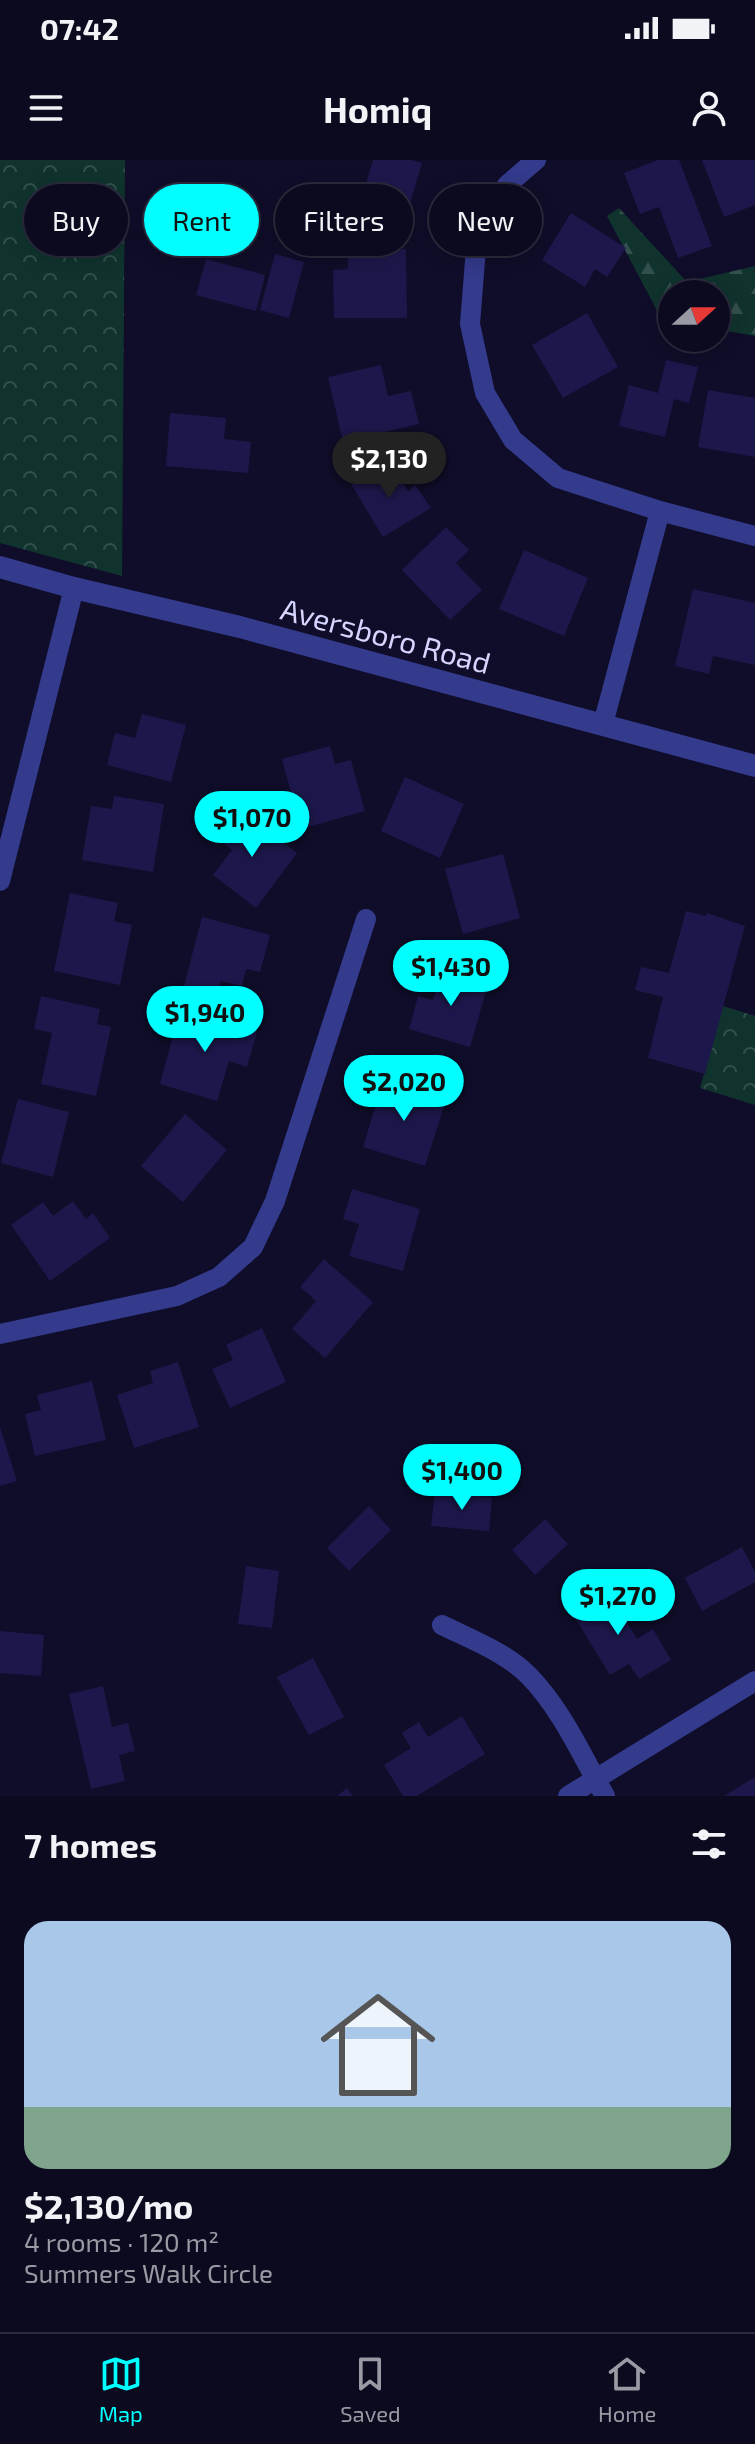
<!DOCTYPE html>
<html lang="en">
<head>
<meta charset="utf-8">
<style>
  :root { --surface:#0b0a1f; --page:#19182c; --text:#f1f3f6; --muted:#9a9aa4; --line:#2b2b3d; --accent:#01ffff }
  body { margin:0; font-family:"Exo 2",sans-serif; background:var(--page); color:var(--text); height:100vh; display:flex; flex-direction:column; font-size:30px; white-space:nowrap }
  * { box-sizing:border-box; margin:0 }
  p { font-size:26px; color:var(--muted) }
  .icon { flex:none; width:44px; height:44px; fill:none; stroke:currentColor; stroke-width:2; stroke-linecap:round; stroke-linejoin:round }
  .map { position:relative; height:1636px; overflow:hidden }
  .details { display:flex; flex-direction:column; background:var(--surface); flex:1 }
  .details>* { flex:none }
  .top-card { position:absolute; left:24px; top:24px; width:708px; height:72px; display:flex; gap:16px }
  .needle { width:52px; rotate:69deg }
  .fabs { position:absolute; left:658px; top:120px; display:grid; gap:16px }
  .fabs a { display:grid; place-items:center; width:72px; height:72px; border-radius:50%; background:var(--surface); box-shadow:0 4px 20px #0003,0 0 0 2px var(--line); font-size:40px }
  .price { position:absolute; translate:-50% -68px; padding:0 18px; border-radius:28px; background:var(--accent); color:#111; font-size:26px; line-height:52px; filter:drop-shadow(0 2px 4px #0008) }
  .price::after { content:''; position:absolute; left:50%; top:48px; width:24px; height:18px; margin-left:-12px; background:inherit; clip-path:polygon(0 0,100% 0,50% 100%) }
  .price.current { background:#222; color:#fff }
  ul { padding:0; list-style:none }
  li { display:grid; align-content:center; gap:16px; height:424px; padding:0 24px }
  li span { display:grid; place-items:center; height:248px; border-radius:24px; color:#555 }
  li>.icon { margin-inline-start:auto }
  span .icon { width:144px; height:144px; fill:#fffc; stroke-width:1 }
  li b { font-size:34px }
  h2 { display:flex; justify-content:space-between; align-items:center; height:96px; padding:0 24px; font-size:34px }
  .tag { padding:0 28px; border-radius:36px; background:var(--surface); box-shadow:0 4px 20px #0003,0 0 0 2px var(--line); font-size:28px; line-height:72px }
  .tag.current { background:var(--accent); color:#111 }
  .status { display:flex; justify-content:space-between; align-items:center; height:56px; padding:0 40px; background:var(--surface); direction:ltr }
  .status svg { height:22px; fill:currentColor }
  header { display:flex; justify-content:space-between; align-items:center; height:104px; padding:0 24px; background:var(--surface); font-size:36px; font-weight:700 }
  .tab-bar { display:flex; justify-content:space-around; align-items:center; height:112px; border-top:2px solid var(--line); background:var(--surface); font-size:22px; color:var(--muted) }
  .tab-bar a { display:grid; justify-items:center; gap:4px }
  .tab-bar .current { color:var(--accent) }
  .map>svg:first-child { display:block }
  .forest { fill:url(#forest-firs) }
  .park { fill:url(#park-crowns) }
  .building { fill:#1d184b }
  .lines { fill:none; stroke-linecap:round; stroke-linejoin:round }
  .minor { stroke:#343a8c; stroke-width:20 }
  .tertiary { stroke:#343a8c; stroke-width:22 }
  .labels { text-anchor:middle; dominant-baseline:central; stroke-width:7; stroke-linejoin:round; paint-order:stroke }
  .street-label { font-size:30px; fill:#d6d5ff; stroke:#0f0d29 }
</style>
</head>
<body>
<div class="status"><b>07:42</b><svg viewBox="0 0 49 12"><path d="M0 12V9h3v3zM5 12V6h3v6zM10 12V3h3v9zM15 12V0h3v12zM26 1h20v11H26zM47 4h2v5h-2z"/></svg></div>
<header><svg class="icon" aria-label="menu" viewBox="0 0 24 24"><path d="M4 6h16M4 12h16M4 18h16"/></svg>Homiq<svg class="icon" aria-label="person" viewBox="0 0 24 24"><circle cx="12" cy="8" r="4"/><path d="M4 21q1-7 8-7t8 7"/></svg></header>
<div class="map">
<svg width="755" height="1636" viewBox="0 0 755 1636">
  <defs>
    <pattern id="forest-firs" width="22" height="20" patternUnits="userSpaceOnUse" patternTransform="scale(2)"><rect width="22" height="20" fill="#10332e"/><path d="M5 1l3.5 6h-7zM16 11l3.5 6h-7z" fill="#32504d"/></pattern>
    <pattern id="park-crowns" width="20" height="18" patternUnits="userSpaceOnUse" patternTransform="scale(2)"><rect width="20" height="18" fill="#10332e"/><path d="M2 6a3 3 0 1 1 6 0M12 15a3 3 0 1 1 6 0" fill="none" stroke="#32504d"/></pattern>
  </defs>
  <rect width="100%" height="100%" fill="#0f0d29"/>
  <path class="forest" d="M619 48 687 122 755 106V176L716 169V134H672V160L661 158 607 56Z"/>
  <path class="park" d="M0 0H125L122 416 0 383Z
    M723 846 755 856V945L700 928Z"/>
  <path class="building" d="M373 0H411L422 3 402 71 356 57Z
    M658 0H679L712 86 678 98 659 47 640 54 624 13Z
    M702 0H755V45L724 57Z
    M571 53 626 88 607 117 595 109 585 127 542 100Z
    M406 89 407 158H334L333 110 348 109V90Z
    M275 94 304 102 289 158 260 150Z
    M206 99 265 115 256 151 196 135Z
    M587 153 618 207 563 238 532 185Z
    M666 200 698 207 689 243 674 239 665 277 619 266 629 225 658 233Z
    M381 205 388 236 411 231 419 264 343 282 328 217Z
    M708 230 755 238V297L698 287Z
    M170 253 226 258 224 279 251 282 248 313 166 306Z
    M389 303 408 331 415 325 431 348 383 377 351 324Z
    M446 367 469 390 456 403 482 430 450 460 402 410Z
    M524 390 588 418 564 476 499 449Z
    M693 429 755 443V505L713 496 709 514 675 506Z
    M142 554 186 565 171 622 107 605 115 573 135 578Z
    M330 586 335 604 351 600 365 651 301 669 282 599Z
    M405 617 464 644 440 698 381 671Z
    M114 636 164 644 153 712 82 700 91 646 112 649Z
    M239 649 297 693 256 748 213 715 232 690 217 678Z
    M503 694 520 758 463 774 445 709Z
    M70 733 118 743 114 761 132 765 120 825 54 811Z
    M686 751 706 756 707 753 745 766 705 914 648 898 663 837 635 830 641 807 669 813Z
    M202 757 270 775 260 812 246 809 242 826 221 821 218 835 184 826Z
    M443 807 489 821 470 887 409 869 418 836 433 840Z
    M41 836 100 849 97 864 111 867 96 936 41 924 52 873 34 869Z
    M180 850 257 872 247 907 229 901 217 941 160 924Z
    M383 921 446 940 425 1006 363 987Z
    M18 939 69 952 53 1017 1 1003Z
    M185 954 227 990 183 1042 141 1006Z
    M352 1029 420 1049 403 1111 349 1096 359 1064 343 1059Z
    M73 1041 86 1059 93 1053 110 1078 50 1121 11 1065 43 1042 53 1056Z
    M324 1099 373 1142 325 1198 292 1169 316 1141 300 1127Z
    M262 1168 286 1222 230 1248 212 1209 233 1200 226 1185Z
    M178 1202 199 1267 134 1288 117 1235 153 1223 150 1211Z
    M92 1221 106 1280 35 1296 25 1254 41 1250 37 1235Z
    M0 1267 17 1321 0 1326Z
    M435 1332 492 1337 489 1371 431 1366Z
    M369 1346 391 1370 349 1411 327 1388Z
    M545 1359 568 1384 535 1415 512 1390Z
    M742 1387 755 1412V1422L702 1451 685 1418Z
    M246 1406 279 1411 272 1468 238 1464Z
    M605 1427 637 1479 653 1469 671 1500 639 1519 629 1504 610 1515 569 1448Z
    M0 1471 44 1475 41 1516 0 1513Z
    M313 1498 344 1557 309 1575 277 1517Z
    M103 1526 112 1567 128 1563 135 1591 119 1595 125 1621 91 1629 69 1534Z
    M462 1556 485 1594 417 1636H403L384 1605 411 1588 402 1573 419 1562 428 1577Z
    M755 1617V1636H724Z
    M347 1628 353 1636H337Z"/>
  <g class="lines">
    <path class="minor" d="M536 0 507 25 476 88 470 164 485 233 513 280 558 318 660 351 755 376
      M603 564 660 351
      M0 721 74 428
      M0 1174 177 1136 219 1117 253 1087 275 1041 366 759
      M442 1465C470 1479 505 1492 528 1515 561 1548 582 1596 605 1636
      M568 1636 755 1521"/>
    <path class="tertiary" d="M0 407 74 428 240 467 755 606"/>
  </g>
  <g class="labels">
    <g class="street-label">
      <text transform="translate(386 475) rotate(15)">Aversboro Road</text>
    </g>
  </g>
</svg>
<div class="fabs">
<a><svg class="needle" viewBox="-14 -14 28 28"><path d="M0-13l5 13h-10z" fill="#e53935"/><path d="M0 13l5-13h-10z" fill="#9a9aa4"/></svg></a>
</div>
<b class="price current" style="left:389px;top:340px">$2,130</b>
<b class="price" style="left:252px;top:699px">$1,070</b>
<b class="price" style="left:451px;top:848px">$1,430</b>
<b class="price" style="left:205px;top:894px">$1,940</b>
<b class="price" style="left:404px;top:963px">$2,020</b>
<b class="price" style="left:462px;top:1352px">$1,400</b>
<b class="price" style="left:618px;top:1477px">$1,270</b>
<div class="top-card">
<a class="tag">Buy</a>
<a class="tag current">Rent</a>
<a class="tag">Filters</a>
<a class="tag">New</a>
</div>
</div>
<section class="details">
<h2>7 homes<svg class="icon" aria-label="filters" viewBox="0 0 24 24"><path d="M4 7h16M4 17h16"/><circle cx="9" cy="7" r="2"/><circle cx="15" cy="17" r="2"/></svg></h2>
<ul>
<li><span style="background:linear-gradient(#a9c7e8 75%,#7fa58c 0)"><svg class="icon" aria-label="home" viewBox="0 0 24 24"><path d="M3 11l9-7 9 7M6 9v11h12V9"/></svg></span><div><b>$2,130/mo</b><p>4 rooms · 120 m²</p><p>Summers Walk Circle</p></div></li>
</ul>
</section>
<nav class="tab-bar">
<a class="current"><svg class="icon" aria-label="map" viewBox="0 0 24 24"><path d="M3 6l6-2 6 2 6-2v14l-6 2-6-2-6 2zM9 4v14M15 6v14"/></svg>Map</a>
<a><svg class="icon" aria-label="saved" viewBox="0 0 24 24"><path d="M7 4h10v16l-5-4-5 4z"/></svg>Saved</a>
<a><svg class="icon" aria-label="home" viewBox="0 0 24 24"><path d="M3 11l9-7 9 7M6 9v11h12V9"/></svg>Home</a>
</nav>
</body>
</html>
